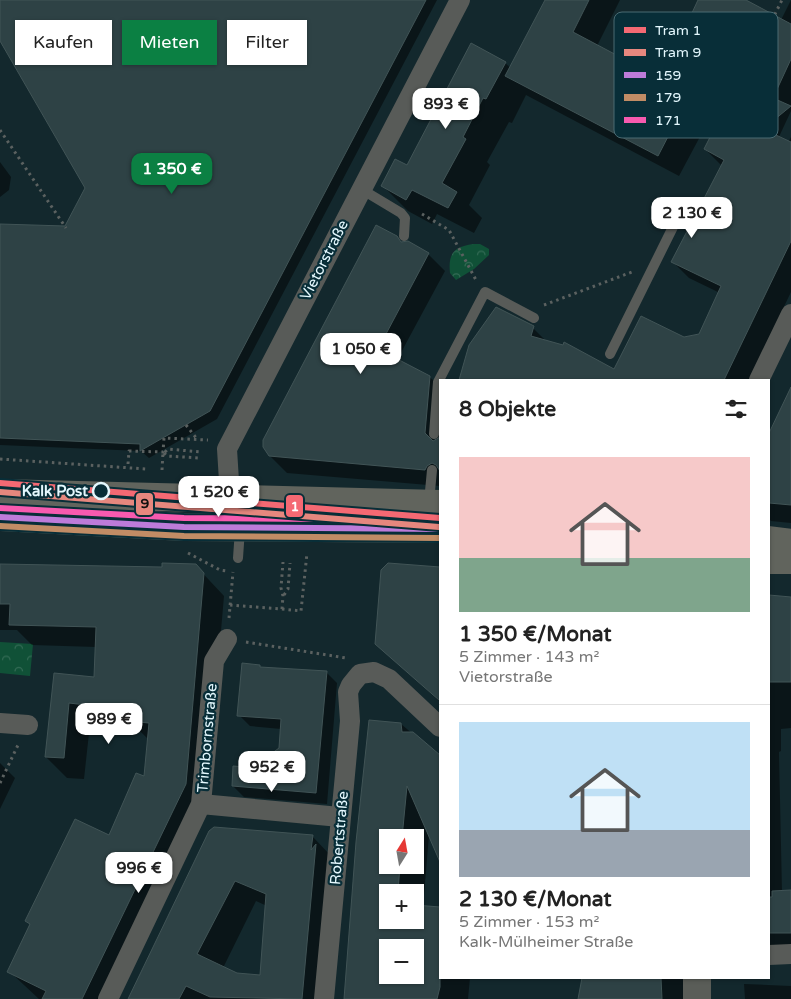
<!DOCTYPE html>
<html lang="de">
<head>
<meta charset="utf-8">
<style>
  :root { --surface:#fff; --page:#f6f6f6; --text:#222; --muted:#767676; --line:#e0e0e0; --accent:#0b8043 }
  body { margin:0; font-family:"Varela Round",sans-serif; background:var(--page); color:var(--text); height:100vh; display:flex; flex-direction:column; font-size:19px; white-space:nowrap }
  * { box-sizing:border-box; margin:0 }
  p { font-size:16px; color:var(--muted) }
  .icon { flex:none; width:28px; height:28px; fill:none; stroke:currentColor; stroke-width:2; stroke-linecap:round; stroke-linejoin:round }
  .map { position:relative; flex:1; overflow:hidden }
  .panel { position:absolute; left:439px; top:379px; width:331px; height:600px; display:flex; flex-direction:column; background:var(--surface); border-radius:0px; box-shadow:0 1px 4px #0004 }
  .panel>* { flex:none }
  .hud { position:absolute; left:15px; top:20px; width:349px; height:45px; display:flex; gap:10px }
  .needle { width:32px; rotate:11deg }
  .controls { position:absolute; left:379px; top:829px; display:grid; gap:10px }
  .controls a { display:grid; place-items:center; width:45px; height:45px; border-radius:0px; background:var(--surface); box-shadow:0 1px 4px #0004; font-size:25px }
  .price { position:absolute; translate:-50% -42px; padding:0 11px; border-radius:10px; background:#fff; color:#222; font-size:16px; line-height:32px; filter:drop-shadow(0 1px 2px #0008) }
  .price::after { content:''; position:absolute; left:50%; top:30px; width:15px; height:11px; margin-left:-8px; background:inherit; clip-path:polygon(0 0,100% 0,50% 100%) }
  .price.current { background:var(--accent); color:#fff }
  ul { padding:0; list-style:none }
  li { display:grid; align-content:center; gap:10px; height:265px; padding:0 20px }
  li+li { border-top:1px solid var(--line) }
  li span { display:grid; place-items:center; height:155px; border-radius:0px; color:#555 }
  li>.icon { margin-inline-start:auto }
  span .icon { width:90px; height:90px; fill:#fffc; stroke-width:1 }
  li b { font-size:21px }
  h2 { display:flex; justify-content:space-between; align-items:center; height:60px; padding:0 20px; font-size:21px }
  .tag { padding:0 18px; border-radius:0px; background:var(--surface); box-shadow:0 1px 4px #0004; font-size:18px; line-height:45px }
  .tag.current { background:var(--accent); color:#fff }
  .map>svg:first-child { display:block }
  .park { fill:url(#park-crowns) }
  .shadow { fill:#0007; fill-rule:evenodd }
  .building { fill:#2e4245; stroke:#415456; fill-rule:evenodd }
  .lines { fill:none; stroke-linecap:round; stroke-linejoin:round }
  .path { stroke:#5b6160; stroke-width:3; stroke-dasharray:2.5 4; stroke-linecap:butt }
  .lane { stroke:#585b58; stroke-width:10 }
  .street { stroke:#585b58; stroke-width:20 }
  .secondary { stroke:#5a5d58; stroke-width:28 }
  .primary { stroke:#61645d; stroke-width:28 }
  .bus-1-casing { stroke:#082e38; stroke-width:10 }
  .bus-2-casing { stroke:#082e38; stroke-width:10 }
  .bus-3-casing { stroke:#082e38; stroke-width:10 }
  .bus-1 { stroke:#bd7bd9; stroke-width:6 }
  .bus-2 { stroke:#c18c65; stroke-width:6 }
  .bus-3 { stroke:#f75aaf; stroke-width:6 }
  .tram-1-casing { stroke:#082e38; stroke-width:10 }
  .tram-2-casing { stroke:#082e38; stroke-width:10 }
  .tram-1 { stroke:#f46973; stroke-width:6 }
  .tram-2 { stroke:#e6877e; stroke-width:6 }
  .stop-dot { fill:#082e38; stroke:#e4f8fe; stroke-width:2.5 }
  .labels { text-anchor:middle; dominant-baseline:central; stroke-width:4.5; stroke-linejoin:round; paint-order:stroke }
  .street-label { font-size:15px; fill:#e4f8fe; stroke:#082e38 }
  .stop-label { font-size:15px; font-weight:bold; fill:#e4f8fe; stroke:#082e38; text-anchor:end }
  .key { fill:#082e38; stroke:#4a6b73; stroke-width:1 }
  .key-label { font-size:14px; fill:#e4f8fe }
  .line-badge { stroke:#082e38; stroke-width:2 }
  .badge-label { font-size:14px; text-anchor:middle; font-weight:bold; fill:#fff }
  .pale-badge-label { font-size:14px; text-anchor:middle; font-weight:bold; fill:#111 }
</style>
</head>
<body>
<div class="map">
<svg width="791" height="999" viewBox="0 0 791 999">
  <defs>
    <pattern id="park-crowns" width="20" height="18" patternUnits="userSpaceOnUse" patternTransform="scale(1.25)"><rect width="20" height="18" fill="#105137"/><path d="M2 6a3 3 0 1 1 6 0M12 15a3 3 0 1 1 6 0" fill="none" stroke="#336b55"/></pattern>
  </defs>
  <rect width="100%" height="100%" fill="#13282d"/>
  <path class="park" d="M473 244H480L489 249V255L474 269 456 280 450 273C448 253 454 247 473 244Z
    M0 642 33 644 30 676 0 673Z"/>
  <path class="shadow" d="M0 0H437L217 419 149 458 141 451 0 445V225L66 227 86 188 0 40Z
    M547 0H620L597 46 690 95 711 116 679 176 526 95 512 123 509 122 487 162 490 165 469 205 482 218 474 233 437 214 432 224 408 211 383 186 407 167 505 63 511 68Z
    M700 0H744L781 20 791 0V111L756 186 763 190 791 137V292L749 380H460L533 328 547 342 614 370 684 338 700 335 720 293 689 278 673 262 722 166 705 149 743 101 762 61 709 32 692 15Z
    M0 162 11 177 9 190 0 197Z
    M396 237 403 243 428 254 445 271 397 360 432 379 440 387V486L287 473 270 456Z
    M791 389V523L771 521 769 519V435Z
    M0 565 163 568 195 565 224 596 206 805 113 999H39L9 971 31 925 27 921 109 836 146 777 149 740 138 729 90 724 84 779 67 778 46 757 55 674 95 678 96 647 32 645 17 630H0Z
    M440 568V702L376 643Z
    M769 597 791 599V728L781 729V751L779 752 782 892 791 891V954L769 955Z
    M259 666 261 668 326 672 337 683 327 804 244 797 233 786 271 770 280 748 281 729 250 726 239 715Z
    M401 724 440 757V859L429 835 423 907 440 916V978H470L468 999H346ZM388 838H415V865H388ZM388 892H415V920H388ZM388 948H415V975H388Z
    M0 763 15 778 0 809Z
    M210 832 312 836 333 858 325 999H130ZM256 901 267 906 261 976 237 974 223 968Z
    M584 978H685V999H578Z
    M744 984 791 986V999H745Z"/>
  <path class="building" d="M0 0H426L210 411 140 451V444L0 438V224L65 226 85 188 0 41Z
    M545 0H589L573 32 690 94 658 156 505 76Z
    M698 0H746L791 24V59L773 98 791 106 763 129 791 142V241L724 380H459L469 345 496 307 534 326 531 336 563 345 564 342 614 369 641 316 684 337 699 334 721 286 671 262 724 160 704 149 732 94 743 99 763 55 691 15Z
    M471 43 506 62 486 99 483 98 463 137 466 139 442 183 457 192 448 208 412 190 406 200 381 186 395 159 407 165Z
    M376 225 397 236 401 242 408 241 429 253 378 349 430 376 425 433 433 441 440 437V471L436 465 432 463 427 466 425 470 269 456 263 447V440Z
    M791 387V505L769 503V433Z
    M162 563 196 564 204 573 186 784 82 999H42L46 991 7 972 30 924 25 921 75 819 109 835 136 773 144 776 149 723 128 721V710L69 703 64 758 45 757 54 673 94 677 96 627 9 625 10 604H0V564L162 567Z
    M388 563 440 567V701L375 644 381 570Z
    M769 595 791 597V682H769Z
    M242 663 260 665V667L327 671 316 793 232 786 233 766 270 769 271 754 279 748 281 719 237 716Z
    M369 720 401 723 402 732H413L440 755V862L407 786 402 838H388V865H400L398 892H388V920H415V905L440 907V987L437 999H344L356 842ZM388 948H415V975H388Z
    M214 827 313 835 311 850 316 844 302 999 210 997 186 986 179 999H128L209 831ZM235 881 266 894 260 975 237 973 197 954Z
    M791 890V933H769V897H772V891Z
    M582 978H661L662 999H578Z"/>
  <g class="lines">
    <path class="path" d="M720 96 718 84 738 62 757 50 782 0
      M0 130 66 228
      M422 214 449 230 476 280
      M544 305 632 272
      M186 425 197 439
      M165 452 168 449 201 452
      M0 459 146 469
      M128 464 129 451 163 452 164 438 208 440
      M162 470 163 452 167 456 199 458
      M188 553 220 570 227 571
      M284 595 288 589 290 563
      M230 605 282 609 283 596 281 588 283 562
      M282 609 301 611 307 553
      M229 618 233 572
      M246 642 346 658
      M0 783 18 745"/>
    <path class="lane" d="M361 189 401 213 405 218 404 236
      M610 354 675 223
      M434 434 438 382 485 292 534 318
      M429 502 432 470
      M238 558 240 529"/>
    <path class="street" d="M759 380 791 314
      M235 510 229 481 227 449 460 0
      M0 723 28 725
      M201 804 340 817
      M769 955 791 954
      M108 999 201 804 214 661 227 639
      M324 999 350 721 348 692 351 685 360 674 374 672 389 679 440 727"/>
    <path class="secondary" d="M697 978V999"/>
    <path class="primary" d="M0 493 440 504
      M0 517 184 527 440 529
      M769 540 791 543
      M769 560H791"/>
    <g class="bus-1-casing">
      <path id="bus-1" d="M0 517 184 527 440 529"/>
    </g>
    <g class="bus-2-casing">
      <path id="bus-2" d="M0 526 184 536 440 538"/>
    </g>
    <g class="bus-3-casing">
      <path id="bus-3" d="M0 508 184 518 440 520"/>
    </g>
    <use href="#bus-1" class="bus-1"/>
    <use href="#bus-2" class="bus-2"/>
    <use href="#bus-3" class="bus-3"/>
    <g class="tram-1-casing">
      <path id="tram-1" d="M0 483 440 518"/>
    </g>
    <g class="tram-2-casing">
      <path id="tram-2" d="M0 492 439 527"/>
    </g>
    <use href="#tram-1" class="tram-1"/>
    <use href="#tram-2" class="tram-2"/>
  </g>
  <circle class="stop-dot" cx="101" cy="491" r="8"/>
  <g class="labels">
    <g class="street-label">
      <text transform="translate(324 260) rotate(-63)">Vietorstraße</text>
      <text transform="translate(207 738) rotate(-85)">Trimbornstraße</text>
      <text transform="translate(339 838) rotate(-85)">Robertstraße</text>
    </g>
    <g class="stop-label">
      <text x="88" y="491">Kalk Post</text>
    </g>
  </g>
  <rect x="614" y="12" width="164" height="126" rx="8" class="key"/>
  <rect x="624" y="27" width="22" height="6" fill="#f46973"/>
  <rect x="624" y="49" width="22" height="7" fill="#e6877e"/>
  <rect x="624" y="72" width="22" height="6" fill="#bd7bd9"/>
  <rect x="624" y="94" width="22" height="7" fill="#c18c65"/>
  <rect x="624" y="117" width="22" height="6" fill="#f75aaf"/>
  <g class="key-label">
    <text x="655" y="35">Tram 1</text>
    <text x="655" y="57">Tram 9</text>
    <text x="655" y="80">159</text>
    <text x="655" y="102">179</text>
    <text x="655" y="125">171</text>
  </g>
  <g class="line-badge">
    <rect x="135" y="492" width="19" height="24" rx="5" fill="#e6877e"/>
    <rect x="285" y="494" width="19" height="24" rx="5" fill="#f46973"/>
  </g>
  <g class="badge-label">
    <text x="295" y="511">1</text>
  </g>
  <g class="pale-badge-label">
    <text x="145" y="508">9</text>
  </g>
</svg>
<div class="controls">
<a><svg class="needle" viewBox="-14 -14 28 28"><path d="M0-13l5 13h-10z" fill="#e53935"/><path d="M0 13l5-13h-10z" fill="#767676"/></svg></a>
<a>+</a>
<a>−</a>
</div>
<b class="price" style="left:446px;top:130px">893 €</b>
<b class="price current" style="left:172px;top:195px">1 350 €</b>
<b class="price" style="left:692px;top:239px">2 130 €</b>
<b class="price" style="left:361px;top:375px">1 050 €</b>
<b class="price" style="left:219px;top:518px">1 520 €</b>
<b class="price" style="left:109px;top:745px">989 €</b>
<b class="price" style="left:272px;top:793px">952 €</b>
<b class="price" style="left:139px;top:894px">996 €</b>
<div class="hud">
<a class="tag">Kaufen</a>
<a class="tag current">Mieten</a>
<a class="tag">Filter</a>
</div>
<section class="panel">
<h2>8 Objekte<svg class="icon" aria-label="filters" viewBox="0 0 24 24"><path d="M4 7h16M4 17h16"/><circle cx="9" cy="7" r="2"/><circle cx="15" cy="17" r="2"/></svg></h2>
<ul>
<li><span style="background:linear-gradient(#f6c9c9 65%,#7fa58c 0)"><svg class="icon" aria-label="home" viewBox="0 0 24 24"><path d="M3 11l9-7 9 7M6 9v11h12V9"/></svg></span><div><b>1 350 €/Monat</b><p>5 Zimmer · 143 m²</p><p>Vietorstraße</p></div></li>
<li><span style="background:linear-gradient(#bfe0f5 70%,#9aa5b1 0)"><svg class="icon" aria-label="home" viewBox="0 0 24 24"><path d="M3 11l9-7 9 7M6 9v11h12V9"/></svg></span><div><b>2 130 €/Monat</b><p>5 Zimmer · 153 m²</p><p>Kalk-Mülheimer Straße</p></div></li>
</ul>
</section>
</div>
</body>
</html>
